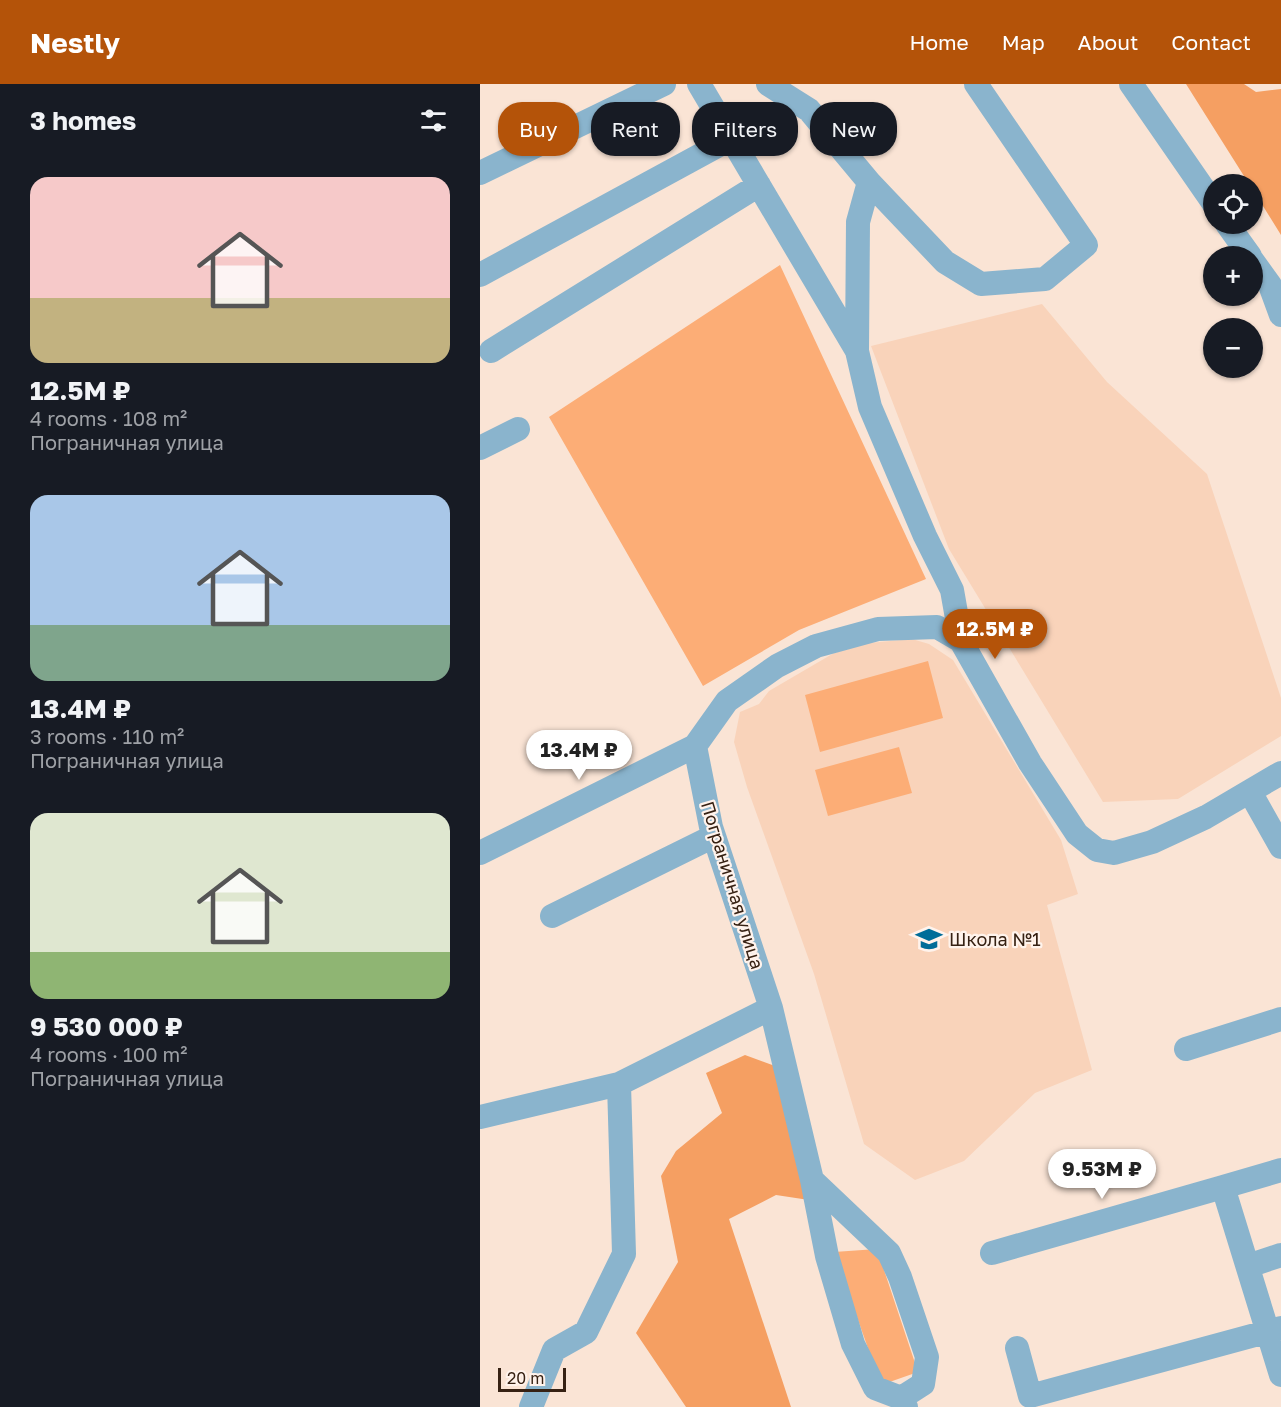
<!DOCTYPE html>
<html lang="en">
<head>
<meta charset="utf-8">
<style>
  :root { --surface:#171b24; --page:#242831; --text:#f1f3f6; --muted:#9ea1a6; --accent:#b45309 }
  body { margin:0; font-family:"Golos Text",sans-serif; background:var(--page); color:var(--text); height:100vh; display:flex; flex-direction:column; font-size:22px; white-space:nowrap }
  * { box-sizing:border-box; margin:0 }
  p { font-size:20px; color:var(--muted) }
  .icon { flex:none; width:33px; height:33px; fill:none; stroke:currentColor; stroke-width:2; stroke-linecap:round; stroke-linejoin:round }
  .map { position:relative; flex:1; overflow:hidden }
  .side { display:flex; flex-direction:column; background:var(--surface); width:480px }
  .side>* { flex:none }
  .guide { position:absolute; left:18px; top:18px; width:570px; height:54px; display:flex; gap:12px }
  .fabs { position:absolute; left:723px; top:90px; display:grid; gap:12px }
  .fabs a { display:grid; place-items:center; width:60px; height:60px; border-radius:50%; background:var(--surface); box-shadow:0 2px 4px #0004; font-size:30px }
  .scale { position:absolute; left:18px; bottom:15px; width:68px; box-sizing:border-box; padding-left:6px; border:3px solid #362113; border-top:0; font-size:16px; line-height:21px; white-space:nowrap; color:#362113; -webkit-text-stroke:4px #fff3ec; paint-order:stroke }
  .price { position:absolute; translate:-50% -51px; padding:0 14px; border-radius:21px; background:#fff; color:#222; font-size:20px; line-height:39px; filter:drop-shadow(0 2px 3px #0008) }
  .price::after { content:''; position:absolute; left:50%; top:36px; width:18px; height:14px; margin-left:-9px; background:inherit; clip-path:polygon(0 0,100% 0,50% 100%) }
  .price.on { background:var(--accent); color:#fff }
  ul { padding:0; list-style:none }
  li { display:grid; align-content:center; gap:12px; height:318px; padding:0 30px }
  li span { display:grid; place-items:center; height:186px; border-radius:18px; color:#555 }
  li>.icon { margin-inline-start:auto }
  span .icon { width:108px; height:108px; fill:#fffc; stroke-width:1 }
  li b { font-size:26px }
  h2 { display:flex; justify-content:space-between; align-items:center; height:72px; padding:0 30px; font-size:26px }
  .tag { padding:0 21px; border-radius:24px; background:var(--surface); box-shadow:0 2px 4px #0004; font-size:21px; line-height:54px }
  .tag.on { background:var(--accent); color:#fff }
  header { display:flex; align-items:center; gap:36px; box-sizing:border-box; height:84px; padding:0 30px; background:var(--accent); color:#fff }
  header strong { font-size:28px }
  nav { display:flex; gap:33px; margin-inline-start:auto; font-size:21px }
  main { display:flex; flex:1; min-height:0 }
  .map>svg:first-child { display:block }
  .built { fill:#f9d3ba }
  .green { fill:#fcad76 }
  .forest { fill:#f59f62 }
  .lines { fill:none; stroke-linecap:round; stroke-linejoin:round }
  .minor { stroke:#8ab4cd; stroke-width:24 }
  .labels { text-anchor:middle; dominant-baseline:central; stroke-width:4.5; stroke-linejoin:round; paint-order:stroke }
  .street-label { font-size:18px; fill:#362113; stroke:#fff3ec }
  .poi-label { font-size:18px; fill:#362113; stroke:#fff3ec; text-anchor:start }
</style>
</head>
<body>
<header>
<strong>Nestly</strong>
<nav><a>Home</a><a>Map</a><a>About</a><a>Contact</a></nav>
</header>
<main>
<section class="side">
<h2>3 homes<svg class="icon" aria-label="filters" viewBox="0 0 24 24"><path d="M4 7h16M4 17h16"/><circle cx="9" cy="7" r="2"/><circle cx="15" cy="17" r="2"/></svg></h2>
<ul>
<li><span style="background:linear-gradient(#f6c9c9 65%,#c2b280 0)"><svg class="icon" aria-label="home" viewBox="0 0 24 24"><path d="M3 11l9-7 9 7M6 9v11h12V9"/></svg></span><div><b>12.5M ₽</b><p>4 rooms · 108 m²</p><p>Пограничная улица</p></div></li>
<li><span style="background:linear-gradient(#a9c7e8 70%,#7fa58c 0)"><svg class="icon" aria-label="home" viewBox="0 0 24 24"><path d="M3 11l9-7 9 7M6 9v11h12V9"/></svg></span><div><b>13.4M ₽</b><p>3 rooms · 110 m²</p><p>Пограничная улица</p></div></li>
<li><span style="background:linear-gradient(#dfe7d0 75%,#8fb573 0)"><svg class="icon" aria-label="home" viewBox="0 0 24 24"><path d="M3 11l9-7 9 7M6 9v11h12V9"/></svg></span><div><b>9 530 000 ₽</b><p>4 rooms · 100 m²</p><p>Пограничная улица</p></div></li>
</ul>
</section>
<div class="map">
<svg width="801" height="1323" viewBox="0 0 801 1323">
  <rect width="100%" height="100%" fill="#fae4d5"/>
  <path class="built" d="M562 220 627 298 727 390 801 614V652L698 715 623 718 469 465 391 262Z
    M432 555 449 560 473 576 581 756 598 810 567 821 612 986 555 1009 484 1077 435 1096 384 1060 334 890 267 703 254 658 260 628 279 620 289 607 354 569 389 559Z"/>
  <path class="green" d="M300 181 446 495 319 546 223 602 69 333Z
    M448 577 463 634 340 668 325 611Z
    M419 663 432 709 348 732 335 686Z
    M397 1165 438 1288 401 1301 354 1168Z"/>
  <path class="forest" d="M706 0H764L776 8 801 5V151L773 106 772 100H769Z
    M265 971 295 982 329 1116 296 1111 249 1135 311 1323H206L156 1249 198 1178 181 1092 196 1067 242 1029 226 989Z"/>
  <g class="lines">
    <path class="minor" d="M219 0 377 267
      M288 0 329 26 389 98
      M651 0 734 120
      M0 89 184 0
      M747 140 770 172
      M772 176 790 201 801 231
      M0 191 252 54
      M11 267 279 101
      M0 364 38 345
      M481 557 472 506 445 452 390 323 377 267 378 138 389 98 465 178 501 200 565 195 606 161 496 0
      M770 708 801 763
      M0 769 215 662
      M72 832 234 752
      M706 965 801 935
      M0 1033 139 1000
      M801 1086 743 1103 801 1291
      M332 1096 347 1172 373 1260 395 1304 421 1314
      M512 1169 743 1103
      M768 1182 801 1171
      M537 1264 550 1312 801 1244
      M51 1323 74 1266 106 1248 144 1170 139 1000 291 924
      M426 1323 421 1314 443 1300 447 1273 420 1193 409 1169 332 1096 291 924 231 743 215 662 247 617 297 582 336 562 398 545 457 543 481 557 550 679 597 750 617 766 634 769 672 758 726 733 801 689"/>
  </g>
  <defs>
    <g id="school-bare" transform="scale(2.07)"><path d="M0-5L7-2L0 1L-7-2ZM-4 1L0 2.5L4 1V4Q0 6-4 4Z" fill="#006d99" stroke="#fff3ec" stroke-width="2.5" paint-order="stroke"/></g>
  </defs>
  <g fill-rule="evenodd">
    <use href="#school-bare" x="449" y="855"/>
  </g>
  <g class="labels">
    <g class="street-label">
      <text transform="translate(253 801) rotate(73)">Пограничная улица</text>
    </g>
    <g class="poi-label">
      <text x="469" y="855">Школа №1</text>
    </g>
  </g>
</svg>
<div class="fabs">
<a><svg class="icon" aria-label="locate" viewBox="0 0 24 24"><circle cx="12" cy="12" r="6"/><path d="M12 2v4M12 18v4M2 12h4M18 12h4"/></svg></a>
<a>+</a>
<a>−</a>
</div>
<div class="scale">20 m</div>
<b class="price on" style="left:515px;top:576px">12.5M ₽</b>
<b class="price" style="left:99px;top:697px">13.4M ₽</b>
<b class="price" style="left:622px;top:1116px">9.53M ₽</b>
<div class="guide">
<a class="tag on">Buy</a>
<a class="tag">Rent</a>
<a class="tag">Filters</a>
<a class="tag">New</a>
</div>
</div>
</main>
</body>
</html>
